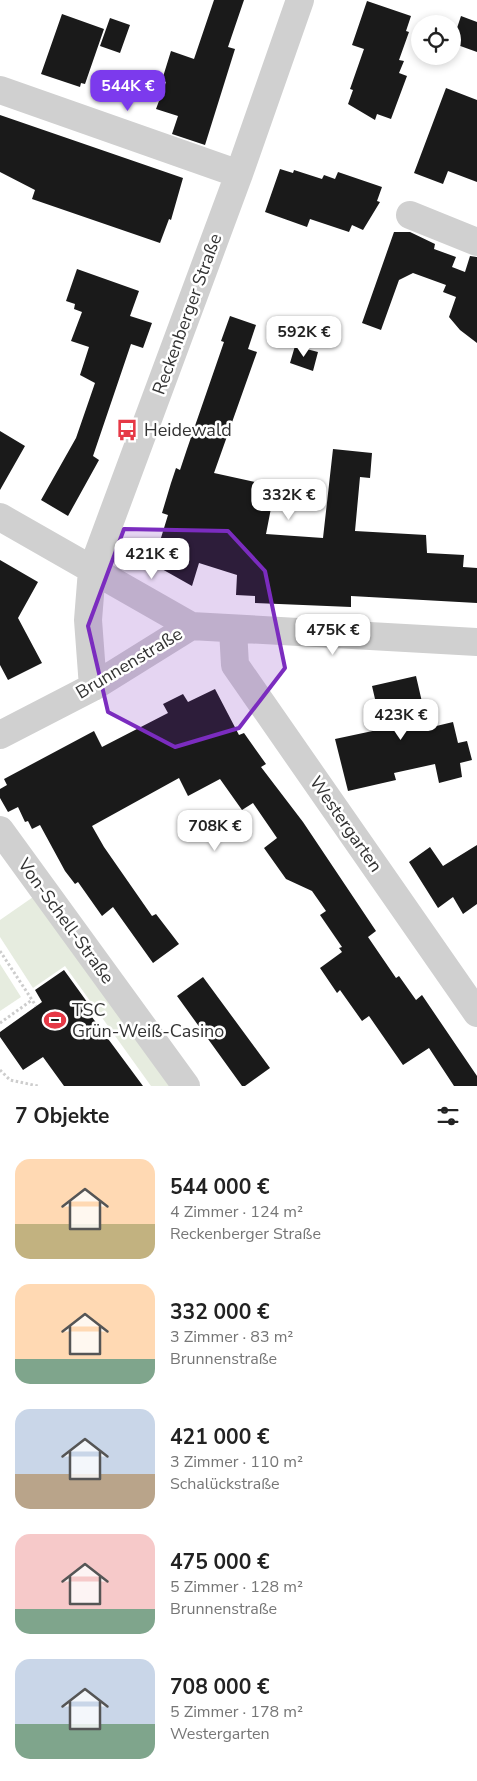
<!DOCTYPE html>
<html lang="de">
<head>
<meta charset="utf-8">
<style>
  :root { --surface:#fff; --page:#f2f2f2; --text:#222; --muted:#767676; --accent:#7c3aed }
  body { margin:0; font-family:"Nunito Sans",sans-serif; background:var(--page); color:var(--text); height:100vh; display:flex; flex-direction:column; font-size:19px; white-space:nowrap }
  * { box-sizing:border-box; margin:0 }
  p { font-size:16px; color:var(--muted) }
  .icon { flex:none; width:28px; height:28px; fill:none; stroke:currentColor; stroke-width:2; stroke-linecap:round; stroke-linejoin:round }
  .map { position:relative; height:1086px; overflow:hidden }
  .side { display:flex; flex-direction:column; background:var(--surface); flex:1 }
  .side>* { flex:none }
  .tools { position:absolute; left:411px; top:15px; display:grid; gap:10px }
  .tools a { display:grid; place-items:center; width:50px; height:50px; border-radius:50%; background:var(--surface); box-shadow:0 2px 8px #0003; font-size:25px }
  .price { position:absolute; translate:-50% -42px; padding:0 11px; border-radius:10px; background:#fff; color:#222; font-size:16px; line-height:32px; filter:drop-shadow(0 1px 2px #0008) }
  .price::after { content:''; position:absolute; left:50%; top:30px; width:15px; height:11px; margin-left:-8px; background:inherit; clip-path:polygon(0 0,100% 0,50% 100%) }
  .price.on { background:var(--accent); color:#fff }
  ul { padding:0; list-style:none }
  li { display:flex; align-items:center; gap:15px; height:125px; padding:0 15px }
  li span { display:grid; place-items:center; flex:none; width:140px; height:100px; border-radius:15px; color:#555 }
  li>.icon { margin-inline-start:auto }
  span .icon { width:60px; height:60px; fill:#fffc; stroke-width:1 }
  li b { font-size:21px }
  h2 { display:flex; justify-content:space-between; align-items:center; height:60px; padding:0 15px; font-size:21px }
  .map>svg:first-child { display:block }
  .green { fill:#e6ecdf }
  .building { fill:#1a1a1a }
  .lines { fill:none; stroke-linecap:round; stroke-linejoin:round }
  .path { stroke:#cdcdcd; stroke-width:3; stroke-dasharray:2.5 2.5; stroke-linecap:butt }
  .minor { stroke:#d0d0d0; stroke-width:28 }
  .marked { fill:#7b2cbf; fill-opacity:0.2; stroke:#7b2cbf; stroke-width:4; stroke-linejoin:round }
  .labels { text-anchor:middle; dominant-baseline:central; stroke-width:5; stroke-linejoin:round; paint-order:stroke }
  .street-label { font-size:18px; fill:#333; stroke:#fff }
  .poi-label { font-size:18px; fill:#333; stroke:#fff; text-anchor:start }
</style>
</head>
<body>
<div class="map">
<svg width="477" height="1086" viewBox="0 0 477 1086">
  <rect width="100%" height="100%" fill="#fff"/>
  <path class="green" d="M36 895 174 1086H151L65 966 33 988 0 937V920Z
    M0 964 21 997 0 1011Z"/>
  <path class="building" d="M214 0H244L228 47 235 49 205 145 172 134 178 116 156 109 166 82 162 80 171 51 194 59Z
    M367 1 411 16 406 31 409 32 399 60 404 61 399 73 407 76 391 119 377 114 375 120 348 104 353 90 350 89 364 49 352 45Z
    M62 14 104 29 85 84 81 83 80 87 41 74Z
    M461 16 477 22V52L452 43Z
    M110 18 130 25 120 53 100 46Z
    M446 88 477 100V182L448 171 443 184 414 173Z
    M0 115 183 178 171 220 169 219 160 243 32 199 35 190 0 172Z
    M280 169 293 173 294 170 322 179 324 175 335 179 338 172 382 187 377 201 380 202 363 230 352 225 349 232 310 219 307 227 265 212Z
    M394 232H410L435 244 434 249 456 257 452 267 465 272 470 256 477 257V343L460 330 449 317 456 297 443 292 446 285 413 273 399 280 381 330 362 323Z
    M77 269 139 291 130 316 152 323 143 348 131 344 93 456 99 460 68 516 41 500 76 438 95 383 80 375 89 347 71 341 82 312 74 309 75 304 66 301Z
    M230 316 256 325 248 349 257 352 214 473 255 482 252 493 273 498 266 534 323 538 333 449 372 453 370 478 360 477 355 531 426 535 427 553 464 555 463 567 477 568V603L351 596V607L255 603V596L236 595 237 575 199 563 192 586 153 564 168 515 162 513 171 483 176 468 180 470 187 449 224 342 221 341Z
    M295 346 318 352 313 371 290 363Z
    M0 431 25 446 0 490Z
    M0 560 38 582 18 618 42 663 8 680 0 665Z
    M416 676 428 728 453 722 458 743 467 741 472 760 460 763 462 777 439 783 435 764 394 773 396 780 348 791 335 739 382 729 372 686Z
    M215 689 239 735 244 733 256 750 266 764 261 767 303 822 376 931 368 937 396 978 399 976 416 1000 422 995 477 1076V1086H454L429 1048 403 1065 369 1016 362 1021 340 990 337 993 320 968 342 952 339 948 342 947 320 915 326 911 312 891 286 879 264 848 277 838 253 803 242 810 220 779 188 796 179 778 92 826 104 847 152 916 156 914 179 944 153 963 113 907 102 916 78 882 75 884 65 871 40 825 32 829 28 821 25 822 18 807 8 812 0 798V789L7 785 4 779 94 731 102 747 168 713 163 704 183 694 188 702Z
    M477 845V904L463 914 453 897 438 908 409 862 430 847 443 866Z
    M64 970 90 1006 86 1009 143 1086H64L43 1057 23 1070 0 1037V1032L42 1002 35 990Z
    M203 977 270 1068 245 1086H242L177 996Z"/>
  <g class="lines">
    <path class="path" d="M0 951 36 1006
      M0 1023 32 1000
      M0 1070 10 1080 38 1086"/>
    <path class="minor" d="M0 90 239 174
      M410 215 477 242
      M0 517 191 626
      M233 630 235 665 477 1013
      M93 687 88 620 92 570 239 174 300 0
      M0 735 93 687 191 626 477 642
      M0 830 186 1086"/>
  </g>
  <path class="marked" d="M124 529 228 531 265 571 285 668 239 728 175 747 108 712 88 626Z"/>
  <defs>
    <g id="bus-bare" transform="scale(1.725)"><path d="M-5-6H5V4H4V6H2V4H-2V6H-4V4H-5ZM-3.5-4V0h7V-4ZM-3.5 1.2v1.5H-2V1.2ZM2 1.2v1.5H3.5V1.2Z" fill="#e63946" stroke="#fff" stroke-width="2.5" paint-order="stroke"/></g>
    <g id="stadium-bare" transform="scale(1.725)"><path d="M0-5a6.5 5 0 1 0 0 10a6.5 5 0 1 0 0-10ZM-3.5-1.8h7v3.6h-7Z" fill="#e63946" stroke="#fff" stroke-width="2.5" paint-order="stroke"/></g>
  </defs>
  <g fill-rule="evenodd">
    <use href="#bus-bare" x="127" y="430"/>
    <use href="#stadium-bare" x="55" y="1020"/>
  </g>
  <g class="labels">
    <g class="street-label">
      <text transform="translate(187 314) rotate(-70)">Reckenberger Straße</text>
      <text transform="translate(129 663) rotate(-31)">Brunnenstraße</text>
      <text transform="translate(346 824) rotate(55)">Westergarten</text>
      <text transform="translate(66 921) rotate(54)">Von-Schell-Straße</text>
    </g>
    <g class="poi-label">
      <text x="144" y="430">Heidewald</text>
      <text x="72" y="1010">TSC<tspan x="72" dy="21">Grün-Weiß-Casino</tspan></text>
    </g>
  </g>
</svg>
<div class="tools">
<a><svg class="icon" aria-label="locate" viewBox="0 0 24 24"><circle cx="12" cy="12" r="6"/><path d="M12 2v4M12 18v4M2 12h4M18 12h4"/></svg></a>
</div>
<b class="price on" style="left:128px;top:112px">544K €</b>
<b class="price" style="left:304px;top:358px">592K €</b>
<b class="price" style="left:289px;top:521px">332K €</b>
<b class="price" style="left:152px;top:580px">421K €</b>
<b class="price" style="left:333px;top:656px">475K €</b>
<b class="price" style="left:401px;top:741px">423K €</b>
<b class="price" style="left:215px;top:852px">708K €</b>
</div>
<section class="side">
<h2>7 Objekte<svg class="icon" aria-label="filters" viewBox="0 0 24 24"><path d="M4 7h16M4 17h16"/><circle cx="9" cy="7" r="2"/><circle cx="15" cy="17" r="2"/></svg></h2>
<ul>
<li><span style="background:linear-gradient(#ffd9b3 65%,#c2b280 0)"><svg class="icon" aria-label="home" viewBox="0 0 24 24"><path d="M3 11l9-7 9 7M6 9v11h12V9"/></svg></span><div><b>544 000 €</b><p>4 Zimmer · 124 m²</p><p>Reckenberger Straße</p></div></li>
<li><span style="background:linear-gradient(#ffd9b3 75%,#7fa58c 0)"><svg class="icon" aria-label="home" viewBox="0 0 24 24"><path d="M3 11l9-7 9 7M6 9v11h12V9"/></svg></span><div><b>332 000 €</b><p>3 Zimmer · 83 m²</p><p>Brunnenstraße</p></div></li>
<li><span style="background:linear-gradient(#c9d6e8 65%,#b9a48a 0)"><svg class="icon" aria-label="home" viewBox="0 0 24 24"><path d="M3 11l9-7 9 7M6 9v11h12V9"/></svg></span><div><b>421 000 €</b><p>3 Zimmer · 110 m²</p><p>Schalückstraße</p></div></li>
<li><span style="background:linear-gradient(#f6c9c9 75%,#7fa58c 0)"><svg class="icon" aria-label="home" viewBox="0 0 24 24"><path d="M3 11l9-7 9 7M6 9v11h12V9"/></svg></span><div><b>475 000 €</b><p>5 Zimmer · 128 m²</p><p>Brunnenstraße</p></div></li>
<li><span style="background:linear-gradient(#c9d6e8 65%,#7fa58c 0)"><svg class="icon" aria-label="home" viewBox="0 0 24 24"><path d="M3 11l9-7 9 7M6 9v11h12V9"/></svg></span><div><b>708 000 €</b><p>5 Zimmer · 178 m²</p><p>Westergarten</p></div></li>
</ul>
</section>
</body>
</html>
